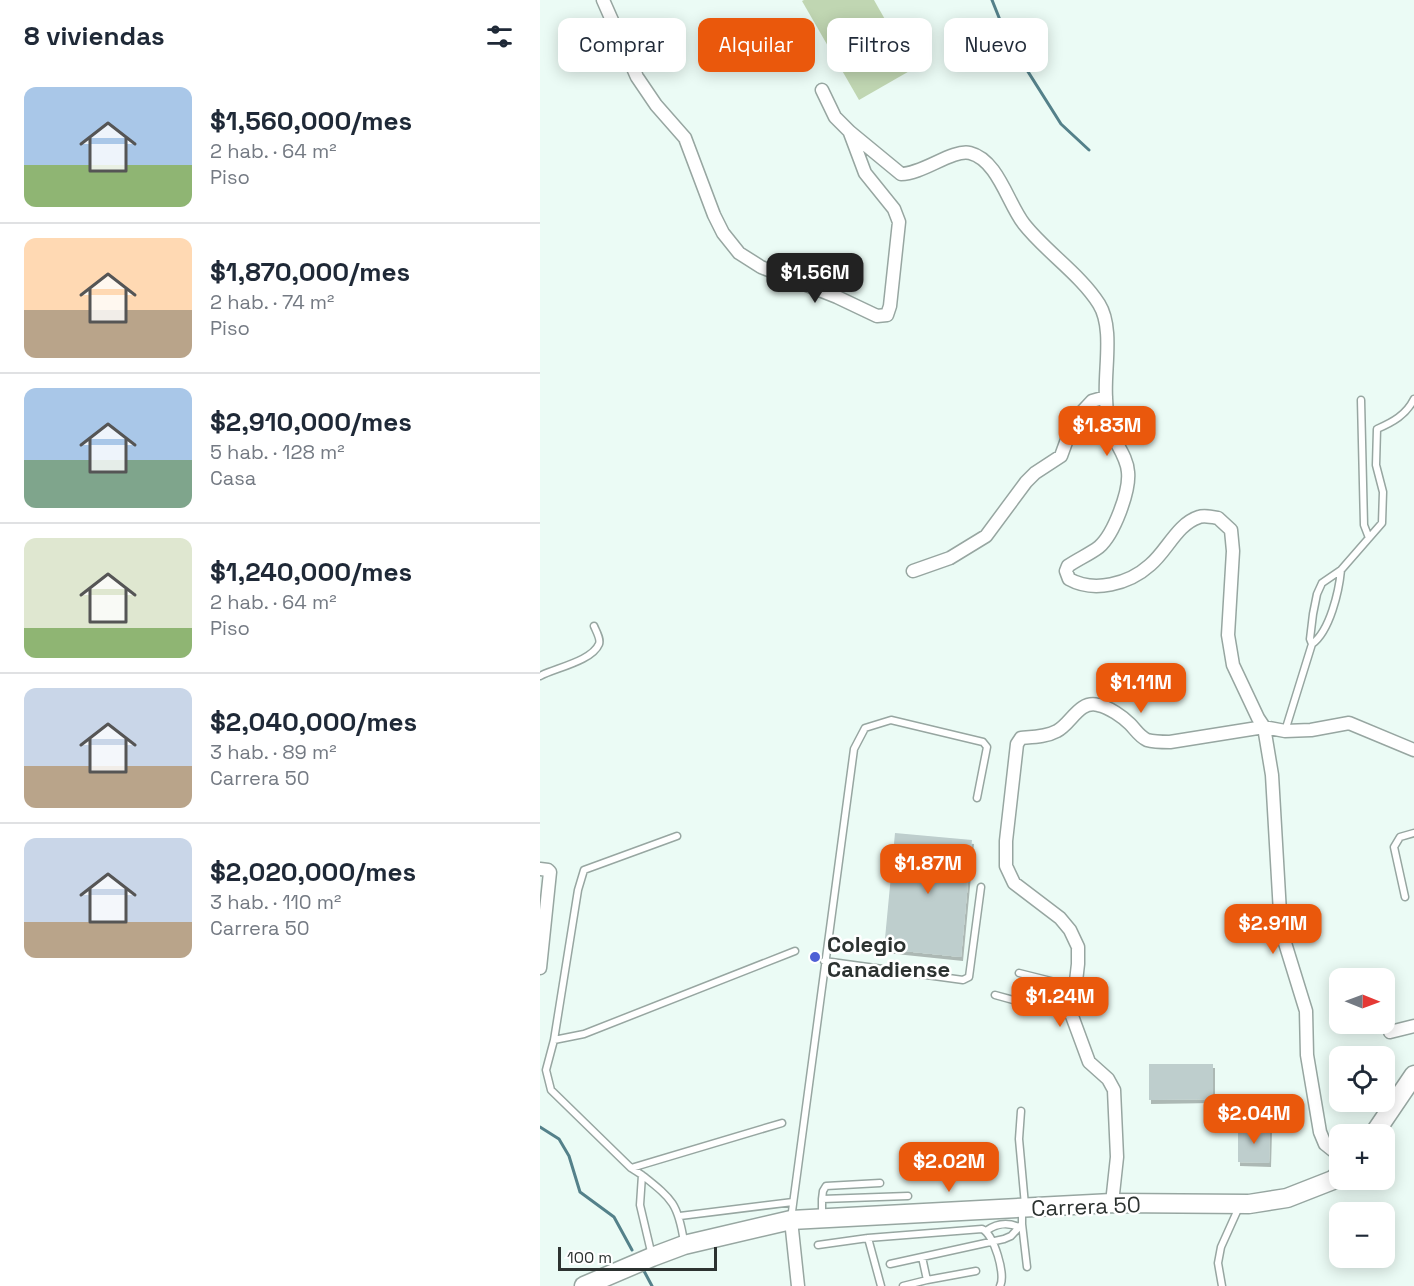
<!DOCTYPE html>
<html lang="es">
<head>
<meta charset="utf-8">
<style>
  :root { --surface:#fff; --page:#f6f6f7; --text:#1f2937; --muted:#747a83; --line:#e0e1e3; --accent:#ea580c }
  body { margin:0; font-family:"Space Grotesk",sans-serif; background:var(--page); color:var(--text); height:100vh; display:flex; flex-direction:column; font-size:22px; white-space:nowrap }
  * { box-sizing:border-box; margin:0 }
  p { font-size:20px; color:var(--muted) }
  .icon { flex:none; width:33px; height:33px; fill:none; stroke:currentColor; stroke-width:2; stroke-linecap:round; stroke-linejoin:round }
  .map { position:relative; flex:1; overflow:hidden }
  .drawer { display:flex; flex-direction:column; background:var(--surface); width:540px }
  .drawer>* { flex:none }
  .hud { position:absolute; left:18px; top:18px; width:570px; height:54px; display:flex; gap:12px }
  .needle { width:39px; rotate:91deg }
  .fabs { position:absolute; left:789px; top:968px; display:grid; gap:12px }
  .fabs a { display:grid; place-items:center; width:66px; height:66px; border-radius:12px; background:var(--surface); box-shadow:0 3px 15px #0003; font-size:30px }
  .scale { position:absolute; left:18px; bottom:15px; width:159px; box-sizing:border-box; padding-left:6px; border:3px solid #2c3230; border-top:0; font-size:16px; line-height:21px; white-space:nowrap; color:#2c3230; -webkit-text-stroke:4px #fff; paint-order:stroke }
  .price { position:absolute; translate:-50% -51px; padding:0 14px; border-radius:12px; background:var(--accent); color:#fff; font-size:20px; line-height:39px; filter:drop-shadow(0 2px 3px #0008) }
  .price::after { content:''; position:absolute; left:50%; top:36px; width:18px; height:14px; margin-left:-9px; background:inherit; clip-path:polygon(0 0,100% 0,50% 100%) }
  .price.active { background:#222; color:#fff }
  ul { padding:0; list-style:none }
  li { display:flex; align-items:center; gap:18px; height:150px; padding:0 24px }
  li+li { border-top:2px solid var(--line) }
  li span { display:grid; place-items:center; flex:none; width:168px; height:120px; border-radius:12px; color:#555 }
  li>.icon { margin-inline-start:auto }
  span .icon { width:72px; height:72px; fill:#fffc; stroke-width:1 }
  li b { font-size:26px }
  h2 { display:flex; justify-content:space-between; align-items:center; height:72px; padding:0 24px; font-size:26px }
  .tag { padding:0 21px; border-radius:12px; background:var(--surface); box-shadow:0 3px 15px #0003; font-size:21px; line-height:54px }
  .tag.active { background:var(--accent); color:#fff }
  main { display:flex; flex:1; min-height:0 }
  .map>svg:first-child { display:block }
  .green { fill:#c0d6b2 }
  .lines { fill:none; stroke-linecap:round; stroke-linejoin:round }
  .stream { stroke:#54818a; stroke-width:3 }
  .building { fill:#bececd; filter:url(#shadow) }
  .lane-casing { stroke:#97a6a1; stroke-width:9 }
  .street-casing { stroke:#97a6a1; stroke-width:15 }
  .secondary-casing { stroke:#97a6a1; stroke-width:21 }
  .lane { stroke:#fff; stroke-width:6 }
  .street { stroke:#fff; stroke-width:12 }
  .secondary { stroke:#fff; stroke-width:18 }
  .poi-dot { fill:#4f5fd5; stroke:#fff; stroke-width:2 }
  .labels { text-anchor:middle; dominant-baseline:central; stroke-width:5; stroke-linejoin:round; paint-order:stroke }
  .poi-label { font-size:22px; font-weight:bold; fill:#2c3230; stroke:#fff; text-anchor:start }
  .street-label { font-size:22px; fill:#2c3230; stroke:#fff }
</style>
</head>
<body>
<main>
<section class="drawer">
<h2>8 viviendas<svg class="icon" aria-label="filters" viewBox="0 0 24 24"><path d="M4 7h16M4 17h16"/><circle cx="9" cy="7" r="2"/><circle cx="15" cy="17" r="2"/></svg></h2>
<ul>
<li><span style="background:linear-gradient(#a9c7e8 65%,#8fb573 0)"><svg class="icon" aria-label="home" viewBox="0 0 24 24"><path d="M3 11l9-7 9 7M6 9v11h12V9"/></svg></span><div><b>$1,560,000/mes</b><p>2 hab. · 64 m²</p><p>Piso</p></div></li>
<li><span style="background:linear-gradient(#ffd9b3 60%,#b9a48a 0)"><svg class="icon" aria-label="home" viewBox="0 0 24 24"><path d="M3 11l9-7 9 7M6 9v11h12V9"/></svg></span><div><b>$1,870,000/mes</b><p>2 hab. · 74 m²</p><p>Piso</p></div></li>
<li><span style="background:linear-gradient(#a9c7e8 60%,#7fa58c 0)"><svg class="icon" aria-label="home" viewBox="0 0 24 24"><path d="M3 11l9-7 9 7M6 9v11h12V9"/></svg></span><div><b>$2,910,000/mes</b><p>5 hab. · 128 m²</p><p>Casa</p></div></li>
<li><span style="background:linear-gradient(#dfe7d0 75%,#8fb573 0)"><svg class="icon" aria-label="home" viewBox="0 0 24 24"><path d="M3 11l9-7 9 7M6 9v11h12V9"/></svg></span><div><b>$1,240,000/mes</b><p>2 hab. · 64 m²</p><p>Piso</p></div></li>
<li><span style="background:linear-gradient(#c9d6e8 65%,#b9a48a 0)"><svg class="icon" aria-label="home" viewBox="0 0 24 24"><path d="M3 11l9-7 9 7M6 9v11h12V9"/></svg></span><div><b>$2,040,000/mes</b><p>3 hab. · 89 m²</p><p>Carrera 50</p></div></li>
<li><span style="background:linear-gradient(#c9d6e8 70%,#b9a48a 0)"><svg class="icon" aria-label="home" viewBox="0 0 24 24"><path d="M3 11l9-7 9 7M6 9v11h12V9"/></svg></span><div><b>$2,020,000/mes</b><p>3 hab. · 110 m²</p><p>Carrera 50</p></div></li>
</ul>
</section>
<div class="map">
<svg width="874" height="1286" viewBox="0 0 874 1286">
  <defs>
    <filter id="shadow"><feDropShadow dx="2" dy="4" stdDeviation="0" flood-color="#0004"/></filter>
  </defs>
  <rect width="100%" height="100%" fill="#ebfbf5"/>
  <path class="green" d="M264 0H334L373 69 319 100 262 1Z"/>
  <g class="lines">
    <path class="stream" d="M452 0 468 40 521 124 549 150
      M0 1127 19 1139 29 1156 40 1192 74 1217 92 1250
      M104 1271 112 1286"/>
  </g>
  <path class="building" d="M355 833 432 840 421 957 344 949Z
    M609 1064H673V1099L609 1100Z
    M698 1128H730L729 1163 698 1162Z"/>
  <g class="lines">
    <g class="lane-casing">
      <path id="lane" d="M821 400 824 525 829 538
        M772 644C790 631 799 591 801 570
        M0 676C15 668 52 661 59 644 61 639 56 631 54 626
        M745 731 772 644 770 639 773 614 777 594 782 583 801 570 842 523 843 492 836 465 837 429C853 422 866 415 874 399
        M865 897 854 847 860 837 874 833
        M284 961 423 980 429 977 441 887
        M479 973 535 987
        M455 995 532 1016
        M14 1040 44 1034 255 951
        M481 1111 479 1139 485 1205
        M91 1168 242 1123
        M102 1175C132 1199 138 1203 144 1242
        M282 1199 283 1191 286 1186 340 1183
        M140 1216 253 1202
        M282 1217V1199L368 1196
        M251 1219 314 749 325 728 351 720 443 742 447 747 437 798
        M482 1224 487 1267
        M446 1231C457 1223 467 1222 479 1227
        M328 1238 341 1286
        M278 1245 328 1238 442 1229C454 1234 466 1275 460 1286
        M112 1256 100 1205 102 1175 91 1168 11 1090 6 1070 14 1040 38 890 44 870 137 836
        M350 1264 464 1239 471 1236 482 1224V1209
        M387 1280 436 1271
        M363 1286 387 1280 382 1257
        M682 1286 678 1263 681 1247 699 1207"/>
    </g>
    <g class="street-casing">
      <path id="street" d="M63 0 97 77 116 105 145 138 174 215 183 233 199 253 221 267 297 297 337 316 347 315 350 306 359 222 354 209 325 173 310 133
        M282 90 295 117 310 132 361 174C383 174 412 149 430 153 458 160 468 204 484 224 505 251 541 275 559 304 574 328 564 370 566 398 566 407 567 417 569 426 573 441 587 455 588 472 590 491 574 534 559 547 550 554 538 559 528 566L526 571 529 579C554 593 589 584 610 565 627 551 637 524 659 517 664 515 673 517 678 518L691 530 693 551 688 635 693 665 718 718 724 727 732 775 741 930 766 1011 767 1055 780 1132 785 1144 800 1156
        M373 571 410 558 446 536 486 482 495 473 521 456 533 423 538 416 552 401 566 397
        M0 869 8 870 10 872 0 968
        M850 1032 874 1026
        M572 1203 577 1157 574 1090 568 1079 549 1062 532 1016 538 964V947L530 930 520 918 474 883 466 866V841L477 744 481 738C493 737 506 737 517 731 531 724 539 700 558 705 569 707 583 717 590 724 596 730 599 736 607 740 614 742 623 742 630 742L724 727 745 731 771 730 809 723 874 750
        M251 1220 258 1286"/>
    </g>
    <g class="secondary-casing">
      <path id="secondary" d="M834 1134 874 1075
        M44 1286 112 1257 144 1245 251 1220 572 1203 709 1204 747 1198 793 1180 800 1174"/>
    </g>
    <use href="#lane" class="lane"/>
    <use href="#street" class="street"/>
    <use href="#secondary" class="secondary"/>
  </g>
  <circle class="poi-dot" cx="275" cy="957" r="6"/>
  <g class="labels">
    <g class="poi-label">
      <text x="287" y="944">Colegio<tspan x="287" dy="25">Canadiense</tspan></text>
    </g>
    <g class="street-label">
      <text transform="translate(546 1206) rotate(-2)">Carrera 50</text>
    </g>
  </g>
</svg>
<div class="fabs">
<a><svg class="needle" viewBox="-14 -14 28 28"><path d="M0-13l5 13h-10z" fill="#e53935"/><path d="M0 13l5-13h-10z" fill="#747a83"/></svg></a>
<a><svg class="icon" aria-label="locate" viewBox="0 0 24 24"><circle cx="12" cy="12" r="6"/><path d="M12 2v4M12 18v4M2 12h4M18 12h4"/></svg></a>
<a>+</a>
<a>−</a>
</div>
<div class="scale">100 m</div>
<b class="price active" style="left:275px;top:304px">$1.56M</b>
<b class="price" style="left:567px;top:457px">$1.83M</b>
<b class="price" style="left:601px;top:714px">$1.11M</b>
<b class="price" style="left:388px;top:895px">$1.87M</b>
<b class="price" style="left:733px;top:955px">$2.91M</b>
<b class="price" style="left:520px;top:1028px">$1.24M</b>
<b class="price" style="left:714px;top:1145px">$2.04M</b>
<b class="price" style="left:409px;top:1193px">$2.02M</b>
<div class="hud">
<a class="tag">Comprar</a>
<a class="tag active">Alquilar</a>
<a class="tag">Filtros</a>
<a class="tag">Nuevo</a>
</div>
</div>
</main>
</body>
</html>
